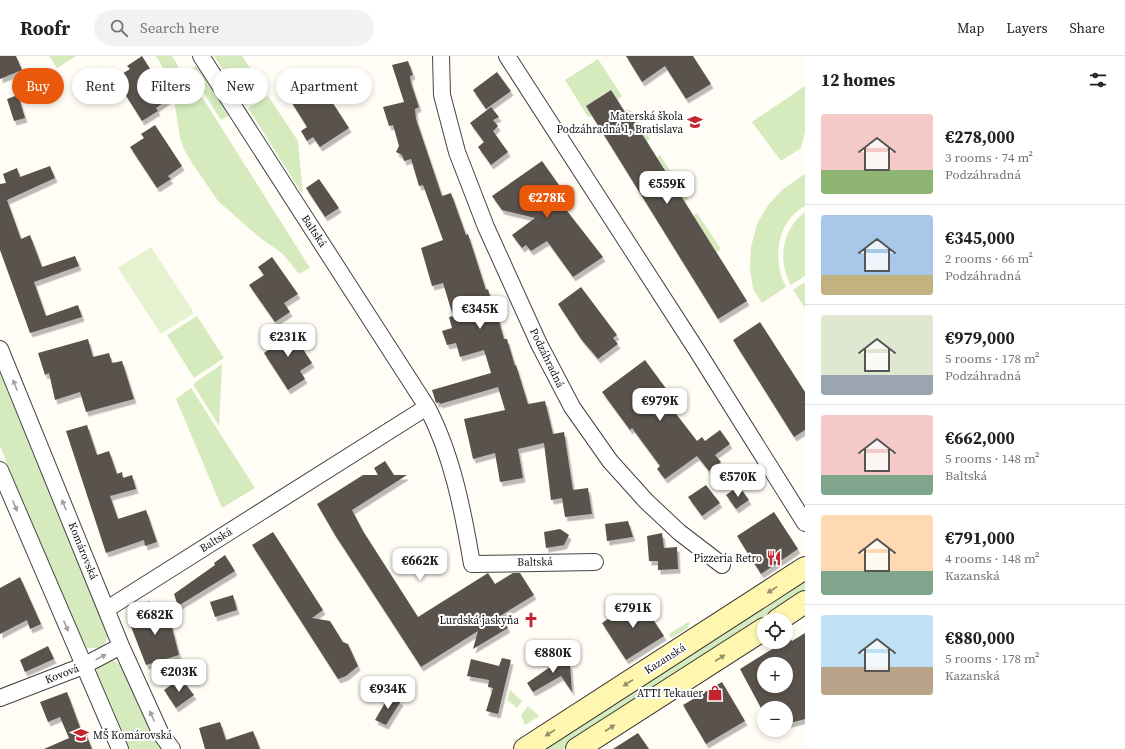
<!DOCTYPE html>
<html lang="en">
<head>
<meta charset="utf-8">
<style>
  :root { --surface:#fff; --page:#f2f2f2; --text:#202124; --muted:#757577; --line:#e0e0e0; --accent:#ea580c }
  body { margin:0; font-family:"Source Serif 4",serif; background:var(--page); color:var(--text); height:100vh; display:flex; flex-direction:column; font-size:15px; white-space:nowrap }
  * { box-sizing:border-box; margin:0 }
  p { font-size:13px; color:var(--muted) }
  .icon { flex:none; width:22px; height:22px; fill:none; stroke:currentColor; stroke-width:2; stroke-linecap:round; stroke-linejoin:round }
  .map { position:relative; flex:1; overflow:hidden }
  .drawer { display:flex; flex-direction:column; background:var(--surface); width:320px }
  .drawer>* { flex:none }
  .top-card { position:absolute; left:12px; top:12px; width:380px; height:36px; display:flex; gap:8px }
  .tools { position:absolute; left:757px; top:557px; display:grid; gap:8px }
  .tools a { display:grid; place-items:center; width:36px; height:36px; border-radius:50%; background:var(--surface); box-shadow:0 2px 6px #0003; font-size:20px }
  .price { position:absolute; translate:-50% -34px; padding:0 9px; border-radius:8px; background:#fff; color:#222; font-size:13px; line-height:26px; filter:drop-shadow(0 1px 2px #0008) }
  .price::after { content:''; position:absolute; left:50%; top:24px; width:12px; height:9px; margin-left:-6px; background:inherit; clip-path:polygon(0 0,100% 0,50% 100%) }
  .price.current { background:var(--accent); color:#fff }
  ul { padding:0; list-style:none }
  li { display:flex; align-items:center; gap:12px; height:100px; padding:0 16px }
  li+li { border-top:1px solid var(--line) }
  li span { display:grid; place-items:center; flex:none; width:112px; height:80px; border-radius:4px; color:#555 }
  li>.icon { margin-inline-start:auto }
  span .icon { width:48px; height:48px; fill:#fffc; stroke-width:1 }
  li b { font-size:17px }
  h2 { display:flex; justify-content:space-between; align-items:center; height:48px; padding:0 16px; font-size:17px }
  .tag { padding:0 14px; border-radius:18px; background:var(--surface); box-shadow:0 2px 6px #0003; font-size:14px; line-height:36px }
  .tag.current { background:var(--accent); color:#fff }
  header { display:flex; align-items:center; gap:24px; box-sizing:border-box; height:56px; padding:0 20px; background:var(--surface); border-bottom:1px solid var(--line) }
  header strong { font-size:19px }
  nav { display:flex; gap:22px; margin-inline-start:auto; font-size:14px }
  .search { width:280px; height:36px; background:var(--page); display:flex; align-items:center; gap:10px; box-sizing:border-box; padding:0 14px; border-radius:22px; color:var(--muted); font-size:15px }
  main { display:flex; flex:1; min-height:0 }
  .map>svg:first-child { display:block }
  .green { fill:#d5ebbd }
  .pitch { fill:#e6f2cf }
  .building { fill:#5a524d; fill-rule:evenodd; filter:url(#shadow) }
  .lines { fill:none; stroke-linecap:round; stroke-linejoin:round }
  .minor-casing { stroke:#444; stroke-width:18 }
  .secondary-casing { stroke:#333; stroke-width:24 }
  .minor { stroke:#fff; stroke-width:16 }
  .secondary { stroke:#fff6b0; stroke-width:22 }
  .oneway { fill:#a0a0a0 }
  .oneway2 { fill:#948f68 }
  .labels { text-anchor:middle; dominant-baseline:central; stroke-width:4; stroke-linejoin:round; paint-order:stroke }
  .poi-label { font-size:11px; fill:#111; stroke:#fff; text-anchor:end }
  .street-label { font-size:11px; fill:#111; stroke:#fff }
</style>
</head>
<body>
<header>
<strong>Roofr</strong>
<div class="search"><svg class="icon" aria-label="search" viewBox="0 0 24 24"><circle cx="10" cy="10" r="6"/><path d="M15 15l6 6"/></svg>Search here</div>
<nav><a>Map</a><a>Layers</a><a>Share</a></nav>
</header>
<main>
<div class="map">
<svg width="805" height="693" viewBox="0 0 805 693">
  <defs>
    <filter id="shadow"><feDropShadow dx="2.5" dy="4.5" stdDeviation="0" flood-color="#0004"/></filter>
  </defs>
  <rect width="100%" height="100%" fill="#fffdf5"/>
  <path class="green" d="M49 0H76L57 12Z
    M156 0H172L178 10V14L172 18 166 17Z
    M214 0H242L266 36 246 49Z
    M598 3 622 40 617 44 610 34 586 50 593 60 588 61 565 24Z
    M198 9 230 59 221 64 189 14Z
    M185 14 310 212 299 218 282 197 260 182 218 145 192 107 184 93 180 82 175 49 169 24Z
    M805 30V76L801 92 781 105 752 66Z
    M268 40 298 85 303 139 248 52Z
    M627 54H631L650 83 647 86Z
    M660 99 688 143 685 146 657 101Z
    M805 118V150C776 166 772 204 786 231L762 247 753 233 750 213 751 191 757 168 768 149 783 133Z
    M805 156V220L791 229C777 205 782 173 805 156Z
    M697 157 721 193 717 196 693 160Z
    M805 226V252L793 234Z
    M197 260 224 302 194 322 167 279Z
    M222 308 219 370 193 328Z
    M0 311 108 578 106 586 99 592H87L80 585 0 390Z
    M191 332 255 432 222 452 176 343Z
    M805 523V536L562 693H541Z
    M690 565 688 572 671 582 669 578Z
    M110 604 116 606 123 612 139 651 165 693H128L116 669 95 617 99 609Z
    M510 634 522 645 517 652 507 644Z
    M528 650 539 660 525 669 521 659Z"/>
  <path class="pitch" d="M151 191 194 257 161 278 118 212Z"/>
  <path class="building" d="M0 0H16L22 14 0 23Z
    M142 0 169 43 156 52 158 55 142 65 115 22 130 13 127 10Z
    M626 0H693L711 28 686 43 665 10 642 26Z
    M408 5 413 19 410 20 411 27 419 51 415 53 416 63 442 140 451 137 466 179 468 178 486 234 488 233 495 259 497 258 504 283H507L515 310 516 309 528 348 545 345 553 378 564 376 573 434 588 432 592 458 565 461 562 442 551 444 544 387 518 393 523 422 500 426 495 397 473 403 464 363 505 354 498 331 440 348 439 346 436 347 432 334 491 317 484 294 460 301 456 287 447 289 442 275 452 272 449 261 453 260 443 227 432 230 421 192 443 184 423 129 419 130 411 103 404 105 402 99 396 96 399 90 393 69 389 70 383 51 404 46 392 9Z
    M497 16 511 35 486 53 473 34Z
    M316 21 349 72 320 91 313 81 307 85 301 75 307 71 287 39Z
    M611 34 625 56 627 54 747 245 718 263 586 50Z
    M18 39 25 62 14 65 7 43Z
    M491 51 499 61 493 64 498 70 493 75 508 96 491 109 478 91 484 86 470 67Z
    M155 69 182 110 168 120 171 123 157 132 130 91 144 82 141 78Z
    M542 105 564 136 557 142 603 201 573 221 547 185 531 195 526 189 522 192 512 179 535 162 502 154 492 140Z
    M50 110 55 122 7 144 21 183 30 179 42 211 75 200 79 210 34 226 46 260 78 249 82 261 30 277 0 194V128L6 127 3 118 17 112 20 121Z
    M319 123 339 152 325 161 306 132Z
    M272 201 298 238 284 247 290 256 275 266 249 229 264 219 258 211Z
    M581 231 617 279 613 282 618 288 598 303 581 283 558 248Z
    M760 266 805 336V374L794 381 733 284Z
    M288 270 312 307 300 315 305 323 288 334 264 297 278 287 273 279Z
    M88 283 93 301 109 297 112 307 122 305 134 343 86 356 80 336 55 344 49 317 45 319 38 297Z
    M645 304 673 342 667 346 697 385 702 381 705 385 720 374 730 388 715 399 721 406 709 415 697 400 665 423 657 413 660 410 632 372 630 374 602 336Z
    M87 369 97 399 109 395 117 418 122 416 123 422 132 419 136 433 110 440 118 463 146 454 157 486 145 490 144 484 106 497 66 375Z
    M385 405 394 419H407L352 454 363 475 418 561 488 517 495 528 513 517H520L534 539 500 560 508 572 473 593 478 575 421 611 335 479 317 448 363 419H378L374 412Z
    M706 429 720 447 702 460 688 441Z
    M739 430 749 444 736 453 726 439Z
    M774 456 798 493 761 518 737 480Z
    M628 465 633 481 607 485 605 468Z
    M560 473 569 479 564 489 546 492 544 476Z
    M273 476 323 554 312 562 330 565 343 586 348 588 358 610 346 620 338 623 252 489Z
    M662 477 664 492 677 491 678 513 658 514V505H649L647 480Z
    M225 499 235 515 178 550 174 538 215 509 214 507Z
    M20 521 41 568 30 573 27 564 0 578V532Z
    M233 539 237 554 215 561 210 546Z
    M639 542 664 580 626 604 602 567Z
    M149 545 154 561 168 556 179 599 146 609 130 568 141 565 137 553Z
    M805 577V663L786 668V652H761L740 613 790 582 792 585ZM764 608H786V630H764Z
    M48 590 54 603 25 616 20 604Z
    M558 598 562 603 570 609 572 636 561 620 533 636 527 627 553 609 549 603Z
    M502 602 511 604 498 658 486 655 493 632 488 631 489 624 467 620 471 603 499 610Z
    M181 622 194 639 176 652 164 634Z
    M722 626 745 665 706 688 683 649Z
    M67 636 81 674 84 673 92 693H44L69 682 60 661 48 666 40 646Z
    M390 638 401 645 386 669 375 664Z
    M220 666 226 684 253 675 260 693H205L199 672Z
    M638 677 649 693H613Z"/>
  <g class="lines">
    <g class="minor-casing">
      <path id="minor" d="M441 0 442 39 457 96 486 171 539 288 572 351 610 405 646 445 679 476 722 509
        M507 0 696 293 805 467
        M0 293 121 590 161 678 172 693
        M427 351C452 398 463 455 472 508L595 506
        M0 414 120 693
        M107 553 427 351 201 0
        M0 642 83 610 121 590"/>
    </g>
    <g class="secondary-casing">
      <path id="secondary" d="M778 564 805 546
        M525 693 805 512
        M577 693 764 573"/>
    </g>
    <use href="#minor" class="minor"/>
    <use href="#secondary" class="secondary"/>
  </g>
  <defs><path id="oneway-solid" d="M-6-.8H1V-3.2L6.5 0L1 3.2V.8H-6Z"/></defs>
  <g class="oneway">
    <use href="#oneway-solid" transform="translate(15 329) rotate(-112)"/>
    <use href="#oneway-solid" transform="translate(64 449) rotate(-112)"/>
    <use href="#oneway-solid" transform="translate(15 450) rotate(67)"/>
    <use href="#oneway-solid" transform="translate(66 570) rotate(67)"/>
    <use href="#oneway-solid" transform="translate(101 601) rotate(-27)"/>
    <use href="#oneway-solid" transform="translate(152 660) rotate(-114)"/>
  </g>
  <g class="oneway2">
    <use href="#oneway-solid" transform="translate(772 534) rotate(147)"/>
    <use href="#oneway-solid" transform="translate(720 602) rotate(-33)"/>
    <use href="#oneway-solid" transform="translate(628 627) rotate(147)"/>
    <use href="#oneway-solid" transform="translate(610 672) rotate(-33)"/>
    <use href="#oneway-solid" transform="translate(550 677) rotate(147)"/>
  </g>
  <defs>
    <g id="school-bare" transform="scale(1.2)"><path d="M0-5L7-2L0 1L-7-2ZM-4 1L0 2.5L4 1V4Q0 6-4 4Z" fill="#c4262e" stroke="#fff" stroke-width="2.5" paint-order="stroke"/></g>
    <g id="restaurant-bare" transform="scale(1.2)"><path d="M-5-6h1v4h1v-4h1v4h1v-4h1v5L-1.5 .5V6h-2V.5L-5-1ZM5-6V6H3V1.5H1.5Q1.5-4 5-6Z" fill="#c4262e" stroke="#fff" stroke-width="2.5" paint-order="stroke"/></g>
    <g id="church-bare" transform="scale(1.2)"><path d="M-1.2-6h2.4v3.5h3.3v2.4h-3.3V6h-2.4V-.1h-3.3v-2.4h3.3Z" fill="#c4262e" stroke="#fff" stroke-width="2.5" paint-order="stroke"/></g>
    <g id="shop-bare" transform="scale(1.2)"><path d="M-5-2.5h2.3a2.7 3.5 0 0 1 5.4 0H5L5.5 6h-11ZM-1.5-2.5h3a1.5 2.3 0 0 0-3 0Z" fill="#c4262e" stroke="#fff" stroke-width="2.5" paint-order="stroke"/></g>
  </defs>
  <g fill-rule="evenodd">
    <use href="#school-bare" x="695" y="66"/>
    <use href="#restaurant-bare" x="774" y="502"/>
    <use href="#church-bare" x="531" y="564"/>
    <use href="#shop-bare" x="715" y="637"/>
    <use href="#school-bare" x="81" y="679"/>
  </g>
  <g class="labels">
    <g class="poi-label">
      <text x="683" y="60">Materská škola<tspan x="683" dy="13">Podzáhradná 1, Bratislava</tspan></text>
      <text x="762" y="502">Pizzeria Retro</text>
      <text x="519" y="564">Lurdská jaskyňa</text>
      <text x="703" y="637">ATTI Tekauer</text>
      <text x="93" y="679" text-anchor="start">MŠ Komárovská</text>
    </g>
    <g class="street-label">
      <text transform="translate(314 175) rotate(57)">Baltská</text>
      <text transform="translate(547 302) rotate(64)">Podzáhradná</text>
      <text transform="translate(216 484) rotate(-32)">Baltská</text>
      <text transform="translate(83 495) rotate(68)">Komárovská</text>
      <text transform="translate(535 506) rotate(-1)">Baltská</text>
      <text transform="translate(665 603) rotate(-33)">Kazanská</text>
      <text transform="translate(62 618) rotate(-21)">Kovová</text>
    </g>
  </g>
</svg>
<div class="tools">
<a><svg class="icon" aria-label="locate" viewBox="0 0 24 24"><circle cx="12" cy="12" r="6"/><path d="M12 2v4M12 18v4M2 12h4M18 12h4"/></svg></a>
<a>+</a>
<a>−</a>
</div>
<b class="price" style="left:667px;top:149px">€559K</b>
<b class="price current" style="left:547px;top:163px">€278K</b>
<b class="price" style="left:480px;top:274px">€345K</b>
<b class="price" style="left:288px;top:302px">€231K</b>
<b class="price" style="left:660px;top:366px">€979K</b>
<b class="price" style="left:738px;top:442px">€570K</b>
<b class="price" style="left:420px;top:526px">€662K</b>
<b class="price" style="left:633px;top:573px">€791K</b>
<b class="price" style="left:155px;top:580px">€682K</b>
<b class="price" style="left:553px;top:618px">€880K</b>
<b class="price" style="left:179px;top:637px">€203K</b>
<b class="price" style="left:388px;top:654px">€934K</b>
<div class="top-card">
<a class="tag current">Buy</a>
<a class="tag">Rent</a>
<a class="tag">Filters</a>
<a class="tag">New</a>
<a class="tag">Apartment</a>
</div>
</div>
<section class="drawer">
<h2>12 homes<svg class="icon" aria-label="filters" viewBox="0 0 24 24"><path d="M4 7h16M4 17h16"/><circle cx="9" cy="7" r="2"/><circle cx="15" cy="17" r="2"/></svg></h2>
<ul>
<li><span style="background:linear-gradient(#f6c9c9 70%,#8fb573 0)"><svg class="icon" aria-label="home" viewBox="0 0 24 24"><path d="M3 11l9-7 9 7M6 9v11h12V9"/></svg></span><div><b>€278,000</b><p>3 rooms · 74 m²</p><p>Podzáhradná</p></div></li>
<li><span style="background:linear-gradient(#a9c7e8 75%,#c2b280 0)"><svg class="icon" aria-label="home" viewBox="0 0 24 24"><path d="M3 11l9-7 9 7M6 9v11h12V9"/></svg></span><div><b>€345,000</b><p>2 rooms · 66 m²</p><p>Podzáhradná</p></div></li>
<li><span style="background:linear-gradient(#dfe7d0 75%,#9aa5b1 0)"><svg class="icon" aria-label="home" viewBox="0 0 24 24"><path d="M3 11l9-7 9 7M6 9v11h12V9"/></svg></span><div><b>€979,000</b><p>5 rooms · 178 m²</p><p>Podzáhradná</p></div></li>
<li><span style="background:linear-gradient(#f6c9c9 75%,#7fa58c 0)"><svg class="icon" aria-label="home" viewBox="0 0 24 24"><path d="M3 11l9-7 9 7M6 9v11h12V9"/></svg></span><div><b>€662,000</b><p>5 rooms · 148 m²</p><p>Baltská</p></div></li>
<li><span style="background:linear-gradient(#ffd9b3 70%,#7fa58c 0)"><svg class="icon" aria-label="home" viewBox="0 0 24 24"><path d="M3 11l9-7 9 7M6 9v11h12V9"/></svg></span><div><b>€791,000</b><p>4 rooms · 148 m²</p><p>Kazanská</p></div></li>
<li><span style="background:linear-gradient(#bfe0f5 65%,#b9a48a 0)"><svg class="icon" aria-label="home" viewBox="0 0 24 24"><path d="M3 11l9-7 9 7M6 9v11h12V9"/></svg></span><div><b>€880,000</b><p>5 rooms · 178 m²</p><p>Kazanská</p></div></li>
</ul>
</section>
</main>
</body>
</html>
